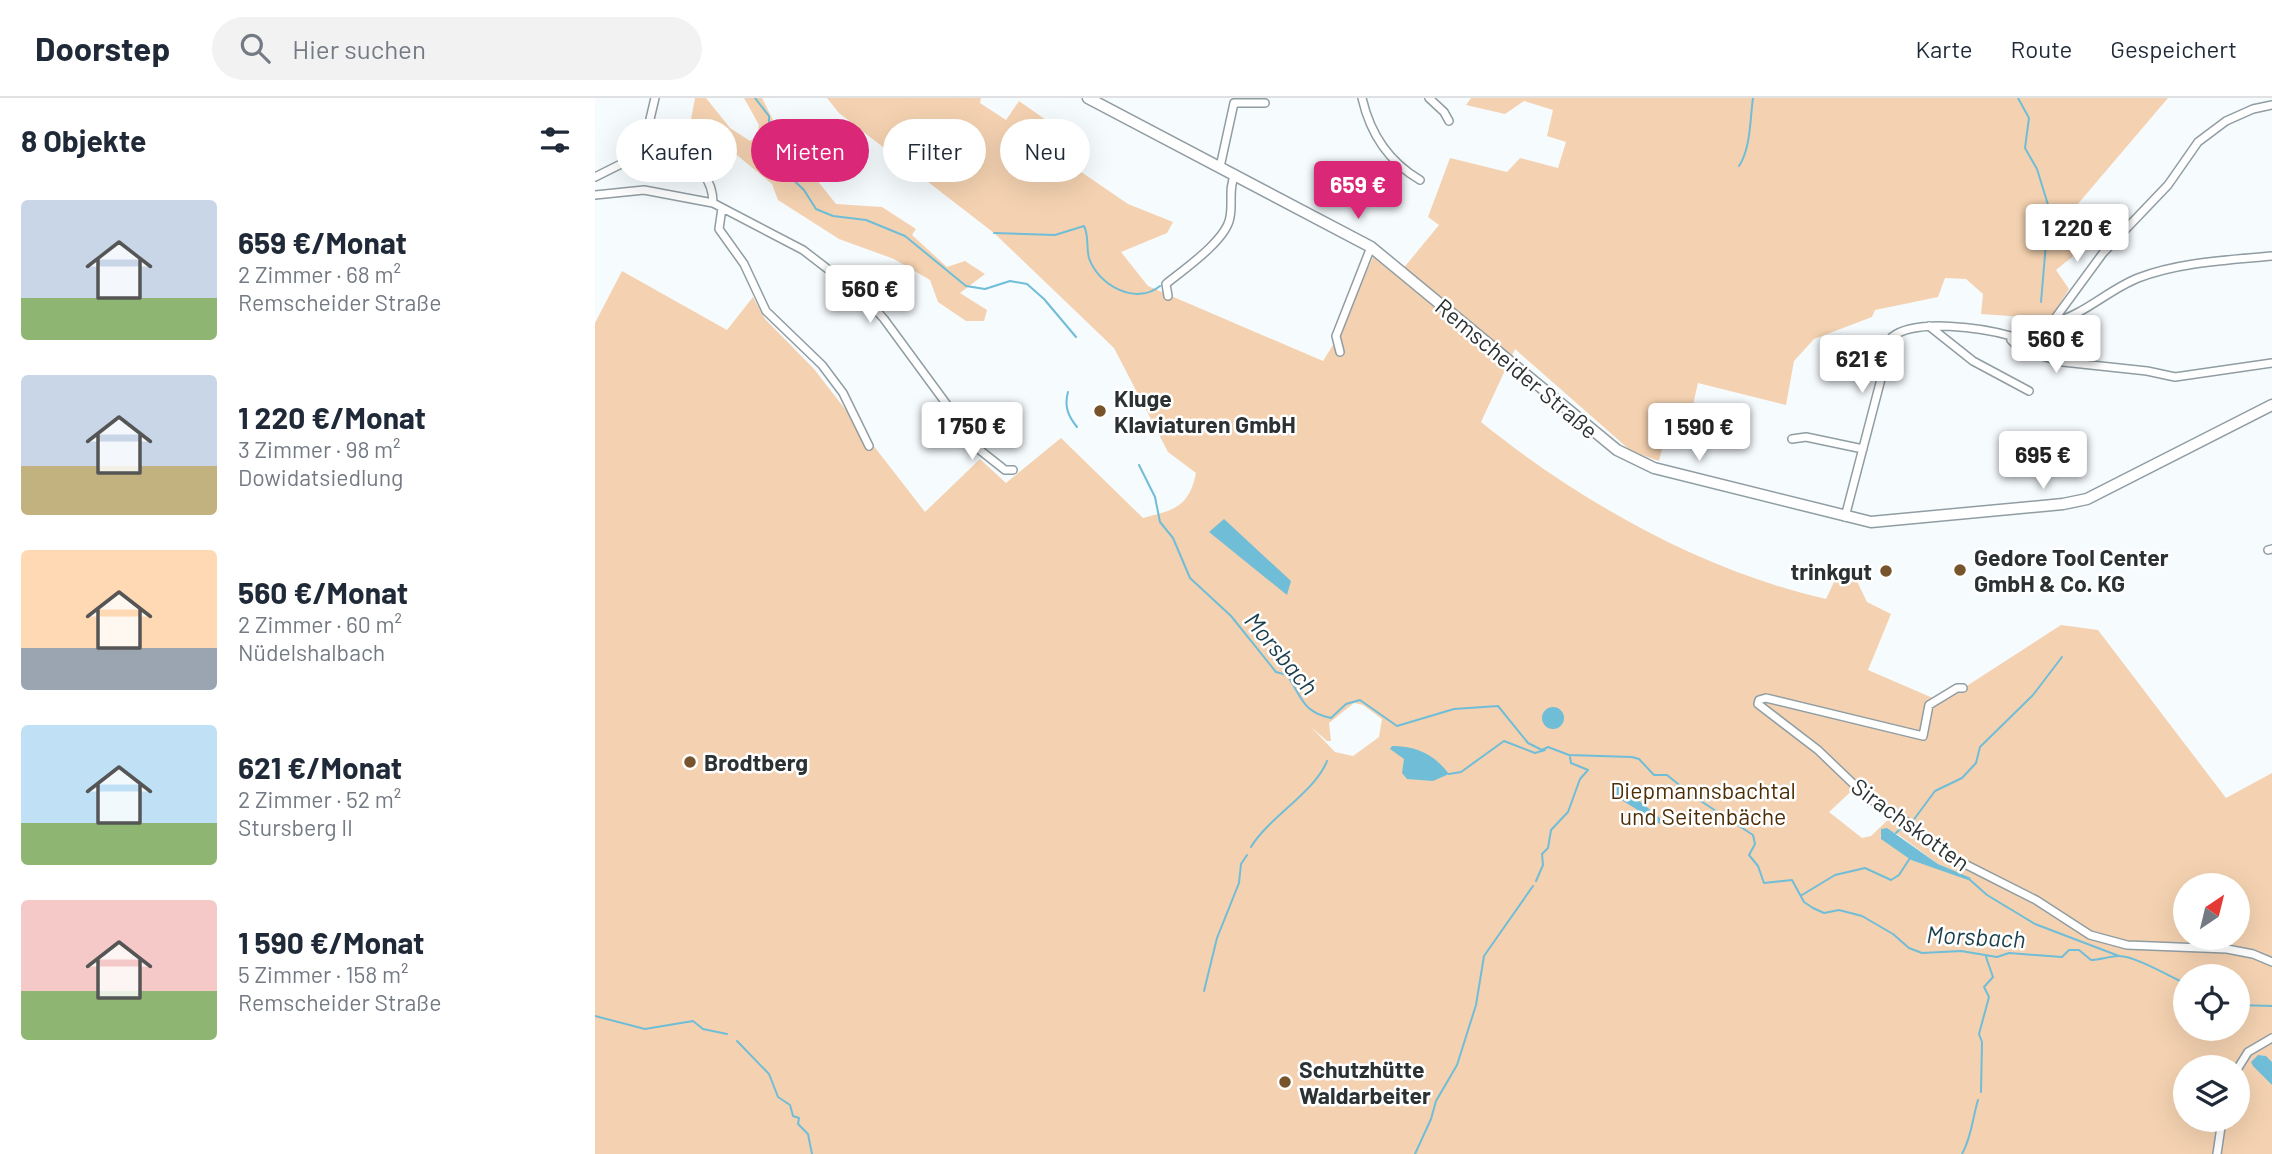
<!DOCTYPE html>
<html lang="de">
<head>
<meta charset="utf-8">
<style>
  :root { --surface:#fff; --page:#f2f2f3; --text:#1f2937; --muted:#747a83; --line:#e0e1e3; --accent:#db2777 }
  body { margin:0; font-family:Barlow,sans-serif; background:var(--page); color:var(--text); height:100vh; display:flex; flex-direction:column; font-size:26px; white-space:nowrap }
  * { box-sizing:border-box; margin:0 }
  p { font-size:23px; color:var(--muted) }
  .icon { flex:none; width:38px; height:38px; fill:none; stroke:currentColor; stroke-width:2; stroke-linecap:round; stroke-linejoin:round }
  .map { position:relative; flex:1; overflow:hidden }
  .side { display:flex; flex-direction:column; background:var(--surface); width:595px }
  .side>* { flex:none }
  .banner { position:absolute; left:21px; top:21px; width:665px; height:63px; display:flex; gap:14px }
  .needle { width:46px; rotate:35deg }
  .buttons { position:absolute; left:1578px; top:775px; display:grid; gap:14px }
  .buttons a { display:grid; place-items:center; width:77px; height:77px; border-radius:50%; background:var(--surface); box-shadow:0 7px 28px #0002; font-size:35px }
  .price { position:absolute; translate:-50% -60px; padding:0 16px; border-radius:7px; background:#fff; color:#222; font-size:23px; line-height:46px; filter:drop-shadow(0 2px 4px #0008) }
  .price::after { content:''; position:absolute; left:50%; top:42px; width:21px; height:16px; margin-left:-10px; background:inherit; clip-path:polygon(0 0,100% 0,50% 100%) }
  .price.active { background:var(--accent); color:#fff }
  ul { padding:0; list-style:none }
  li { display:flex; align-items:center; gap:21px; height:175px; padding:0 21px }
  li span { display:grid; place-items:center; flex:none; width:196px; height:140px; border-radius:7px; color:#555 }
  li>.icon { margin-inline-start:auto }
  span .icon { width:84px; height:84px; fill:#fffc; stroke-width:1 }
  li b { font-size:30px }
  h2 { display:flex; justify-content:space-between; align-items:center; height:84px; padding:0 21px; font-size:30px }
  .tag { padding:0 24px; border-radius:32px; background:var(--surface); box-shadow:0 7px 28px #0002; font-size:24px; line-height:63px }
  .tag.active { background:var(--accent); color:#fff }
  header { display:flex; align-items:center; gap:42px; box-sizing:border-box; height:98px; padding:0 35px; background:var(--surface); border-bottom:2px solid var(--line) }
  header strong { font-size:33px }
  nav { display:flex; gap:38px; margin-inline-start:auto; font-size:24px }
  .search { width:490px; height:63px; background:var(--page); display:flex; align-items:center; gap:18px; box-sizing:border-box; padding:0 24px; border-radius:38px; color:var(--muted); font-size:26px }
  main { display:flex; flex:1; min-height:0 }
  .map>svg:first-child { display:block }
  .green { fill:#f4d2b1; fill-rule:evenodd }
  .water { fill:#70bdd7 }
  .lines { fill:none; stroke-linecap:round; stroke-linejoin:round }
  .stream { stroke:#70bdd7; stroke-width:2 }
  .street-casing { stroke:#909da2; stroke-width:10 }
  .secondary-casing { stroke:#909da2; stroke-width:13 }
  .street { stroke:#fff; stroke-width:7 }
  .secondary { stroke:#fff; stroke-width:10 }
  .poi-dot { fill:#78542d; stroke:#fff; stroke-width:2.5 }
  .labels { text-anchor:middle; dominant-baseline:central; stroke-width:5; stroke-linejoin:round; paint-order:stroke }
  .street-label { font-size:23px; fill:#2c3233; stroke:#fff }
  .poi-label { font-size:23px; font-weight:bold; fill:#2c3233; stroke:#fff; text-anchor:start }
  .park-label { font-size:23px; fill:#4e2e06; stroke:#fff }
  .water-label { font-size:24px; font-style:italic; fill:#1b3f4b; stroke:#fff }
</style>
</head>
<body>
<header>
<strong>Doorstep</strong>
<div class="search"><svg class="icon" aria-label="search" viewBox="0 0 24 24"><circle cx="10" cy="10" r="6"/><path d="M15 15l6 6"/></svg>Hier suchen</div>
<nav><a>Karte</a><a>Route</a><a>Gespeichert</a></nav>
</header>
<main>
<section class="side">
<h2>8 Objekte<svg class="icon" aria-label="filters" viewBox="0 0 24 24"><path d="M4 7h16M4 17h16"/><circle cx="9" cy="7" r="2"/><circle cx="15" cy="17" r="2"/></svg></h2>
<ul>
<li><span style="background:linear-gradient(#c9d6e8 70%,#8fb573 0)"><svg class="icon" aria-label="home" viewBox="0 0 24 24"><path d="M3 11l9-7 9 7M6 9v11h12V9"/></svg></span><div><b>659 €/Monat</b><p>2 Zimmer · 68 m²</p><p>Remscheider Straße</p></div></li>
<li><span style="background:linear-gradient(#c9d6e8 65%,#c2b280 0)"><svg class="icon" aria-label="home" viewBox="0 0 24 24"><path d="M3 11l9-7 9 7M6 9v11h12V9"/></svg></span><div><b>1 220 €/Monat</b><p>3 Zimmer · 98 m²</p><p>Dowidatsiedlung</p></div></li>
<li><span style="background:linear-gradient(#ffd9b3 70%,#9aa5b1 0)"><svg class="icon" aria-label="home" viewBox="0 0 24 24"><path d="M3 11l9-7 9 7M6 9v11h12V9"/></svg></span><div><b>560 €/Monat</b><p>2 Zimmer · 60 m²</p><p>Nüdelshalbach</p></div></li>
<li><span style="background:linear-gradient(#bfe0f5 70%,#8fb573 0)"><svg class="icon" aria-label="home" viewBox="0 0 24 24"><path d="M3 11l9-7 9 7M6 9v11h12V9"/></svg></span><div><b>621 €/Monat</b><p>2 Zimmer · 52 m²</p><p>Stursberg II</p></div></li>
<li><span style="background:linear-gradient(#f6c9c9 65%,#8fb573 0)"><svg class="icon" aria-label="home" viewBox="0 0 24 24"><path d="M3 11l9-7 9 7M6 9v11h12V9"/></svg></span><div><b>1 590 €/Monat</b><p>5 Zimmer · 158 m²</p><p>Remscheider Straße</p></div></li>
</ul>
</section>
<div class="map">
<svg width="1677" height="1056" viewBox="0 0 1677 1056">
  <rect width="100%" height="100%" fill="#f6fbfe"/>
  <path class="green" d="M100 0H111L135 30 155 43 162 38 164 27 149 0H167L185 36 241 106 287 109 321 131 317 137 352 169 370 163 390 176 365 195 392 212 389 223H371L343 204 335 182 299 161 244 141 183 102 177 86 125 43 112 48 94 32Z
    M232 0H386L385 5 411 22 424 3 451 22 438 41 533 106 578 124 572 135 526 154 553 188 728 263 741 242 778 159 802 178 844 127 833 119 855 60 912 74 925 60 963 70 971 44 952 38 958 12 929 3 910 16 871 7 876 0H1573L1465 127 1482 155 1461 172 1474 191 1455 221 1386 216 1388 196 1371 181 1350 180 1343 199 1280 212 1277 219 1219 241 1199 263 1191 307 1103 285 1094 324 1075 321 1064 363 1036 353 920 251 886 324C984 403 1107 473 1231 501L1245 471 1260 479 1272 504 1296 516 1273 572 1347 604 1466 527 1503 532 1631 700 1677 675V1056H0V225L27 173 132 232 158 199 170 221 219 271 330 414 385 361 411 385 466 340 548 420C578 412 594 410 601 375L573 354 519 250 399 135 244 15ZM759 605 768 607 787 621 784 639 758 658 740 654 716 629 732 643H736L734 625ZM1262 688 1298 717 1276 738 1267 740 1234 714ZM1301 735 1343 766 1375 781 1316 762 1285 738ZM1591 788H1643V840H1591ZM1591 878H1643V931H1591ZM1591 970H1643V1022H1591Z"/>
  <path class="water" d="M629 421 696 483 692 497 614 434Z
    M947 620a11 11 0 1 1 22 0a11 11 0 1 1-22 0Z
    M797 648C821 648 839 656 854 676L838 683 812 681 807 675 809 661 795 651Z
    M1025 683 1030 691 1065 720V726L1017 696 1016 689Z
    M1292 730 1343 766 1376 780 1373 782 1316 762 1286 741V731Z
    M1663 957 1671 958 1677 964V987L1658 968 1656 964Z"/>
  <g class="lines">
    <path class="stream" d="M160 0 174 18V59L209 92 221 111 238 118 271 122 310 138 371 188 390 191 415 183 432 186 449 201 481 239
      M1423 0 1434 20 1430 50 1442 71 1454 110 1446 204
      M1144 68C1156 50 1155 20 1158 0
      M399 135 460 137 489 128C494 137 491 149 494 160 503 187 541 208 565 188
      M473 294C469 308 473 318 482 329
      M544 367 560 399 565 424 578 440 595 480 636 518 681 574 692 577C707 599 707 614 736 620L751 606 765 602 802 628 859 611 903 608 933 645 947 652 953 649 974 657 1037 659 1044 661 1059 677H1072L1098 698 1158 737 1160 746 1154 757 1163 768 1169 785 1197 782 1209 804 1218 810 1229 815 1244 812 1267 818 1298 836 1314 850 1327 855 1366 853 1402 859 1414 855 1467 859 1474 852H1484L1496 862C1505 862 1515 858 1524 858 1540 858 1576 879 1591 886
      M854 676 866 674 909 643 940 655 950 652
      M1317 724 1340 693 1367 680 1381 665 1385 649 1438 597 1467 559
      M1301 735 1309 727
      M656 749C673 720 720 694 732 663
      M1374 781 1392 797 1440 826 1524 858
      M941 783 948 767 947 756 953 750 956 732 973 714 985 681 993 672 976 665 975 659
      M1207 797 1240 777 1270 770 1296 782 1304 777 1315 760
      M609 893 622 840 644 785 646 766 652 757
      M1643 907 1677 908
      M0 918 50 931 98 923 108 931 132 936
      M142 943 174 976 183 999 195 1007 198 1018 204 1020 203 1026 213 1036 217 1056
      M1386 994 1387 944 1384 936 1394 899 1389 889 1398 879 1391 859
      M820 1056 836 1021 841 1003 862 967 881 907 889 858 938 788
      M1367 1056C1377 1038 1377 1022 1383 1002"/>
    <g class="street-casing">
      <path id="street" d="M767 0C775 35 794 64 825 82
        M834 0 849 14 854 23
        M1677 7 1658 11 1631 23 1603 44 1573 87 1508 155 1453 230 1423 233 1416 242 1426 252 1468 264 1552 273 1580 279 1677 265
        M54 52 55 21 60 0
        M625 69 639 5H670
        M0 79 54 52 77 51C99 62 118 79 118 105
        M0 97 49 92 118 105 208 152 269 199 289 221 386 353 410 372H418
        M127 110 124 131 149 166 171 213 227 267 248 295 274 348
        M573 198 571 186C588 172 632 142 635 119 638 104 633 91 640 76
        M1457 225C1489 217 1513 192 1543 180 1584 164 1634 162 1677 158
        M1334 228 1378 263 1434 293
        M745 254 741 238 776 149
        M1197 341 1211 339 1268 351
        M1250 419 1297 239C1321 220 1388 230 1416 238
        M1673 452 1677 451
        M1368 590H1362L1334 607 1328 638 1171 600 1164 602 1163 606 1223 652 1272 699 1312 724 1350 756 1441 802 1495 837 1532 847 1632 851 1658 856 1677 864
        M1643 970 1653 954 1677 940
        M1622 1056 1627 1022"/>
    </g>
    <g class="secondary-casing">
      <path id="secondary" d="M493 0 776 149 1022 352 1059 370 1276 424 1468 406 1492 401 1677 307"/>
    </g>
    <use href="#street" class="street"/>
    <use href="#secondary" class="secondary"/>
  </g>
  <g class="poi-dot">
    <circle cx="505" cy="313" r="7"/>
    <circle cx="1365" cy="472" r="7"/>
    <circle cx="1291" cy="473" r="7"/>
    <circle cx="95" cy="664" r="7"/>
    <circle cx="690" cy="984" r="7"/>
  </g>
  <g class="labels">
    <g class="street-label">
      <text transform="translate(922 270) rotate(40)">Remscheider Straße</text>
      <text transform="translate(1316 726) rotate(36)">Sirachskotten</text>
    </g>
    <g class="poi-label">
      <text x="519" y="300">Kluge<tspan x="519" dy="26">Klaviaturen GmbH</tspan></text>
      <text x="1379" y="459">Gedore Tool Center<tspan x="1379" dy="26">GmbH &amp; Co. KG</tspan></text>
      <text x="1277" y="473" text-anchor="end">trinkgut</text>
      <text x="109" y="664">Brodtberg</text>
      <text x="704" y="971">Schutzhütte<tspan x="704" dy="26">Waldarbeiter</tspan></text>
    </g>
    <g class="park-label">
      <text x="1108" y="692">Diepmannsbachtal<tspan x="1108" dy="26">und Seitenbäche</tspan></text>
    </g>
    <g class="water-label">
      <text transform="translate(687 555) rotate(50)">Morsbach</text>
      <text transform="translate(1381 838) rotate(3)">Morsbach</text>
    </g>
  </g>
</svg>
<div class="buttons">
<a><svg class="needle" viewBox="-14 -14 28 28"><path d="M0-13l5 13h-10z" fill="#e53935"/><path d="M0 13l5-13h-10z" fill="#747a83"/></svg></a>
<a><svg class="icon" aria-label="locate" viewBox="0 0 24 24"><circle cx="12" cy="12" r="6"/><path d="M12 2v4M12 18v4M2 12h4M18 12h4"/></svg></a>
<a><svg class="icon" aria-label="layers" viewBox="0 0 24 24"><path d="M12 4l9 5-9 5-9-5zM3 14l9 5 9-5"/></svg></a>
</div>
<b class="price active" style="left:763px;top:123px">659 €</b>
<b class="price" style="left:1482px;top:166px">1 220 €</b>
<b class="price" style="left:275px;top:227px">560 €</b>
<b class="price" style="left:1461px;top:277px">560 €</b>
<b class="price" style="left:1267px;top:297px">621 €</b>
<b class="price" style="left:377px;top:364px">1 750 €</b>
<b class="price" style="left:1104px;top:365px">1 590 €</b>
<b class="price" style="left:1448px;top:393px">695 €</b>
<div class="banner">
<a class="tag">Kaufen</a>
<a class="tag active">Mieten</a>
<a class="tag">Filter</a>
<a class="tag">Neu</a>
</div>
</div>
</main>
</body>
</html>
